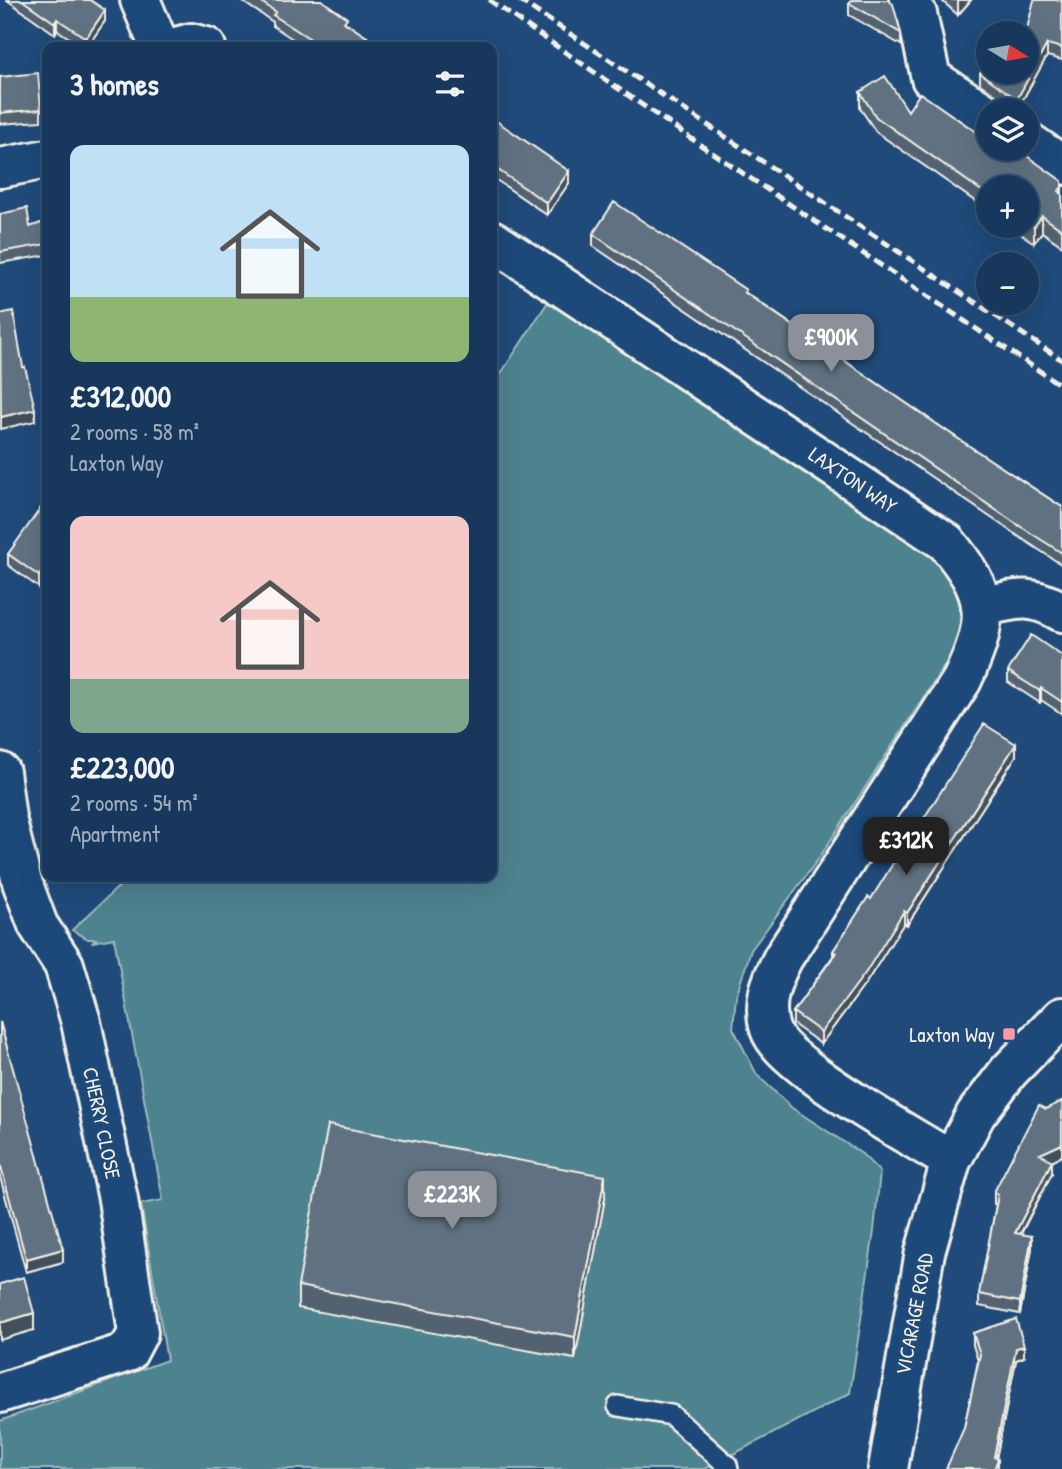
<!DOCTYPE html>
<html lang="en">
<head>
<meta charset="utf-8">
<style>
  :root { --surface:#17385c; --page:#203f62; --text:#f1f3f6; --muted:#9eacbb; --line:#365272; --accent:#8c9099 }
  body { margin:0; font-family:"Patrick Hand",sans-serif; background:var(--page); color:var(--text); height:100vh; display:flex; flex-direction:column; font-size:26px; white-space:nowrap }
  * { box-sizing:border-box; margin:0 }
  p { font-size:23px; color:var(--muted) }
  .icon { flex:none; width:38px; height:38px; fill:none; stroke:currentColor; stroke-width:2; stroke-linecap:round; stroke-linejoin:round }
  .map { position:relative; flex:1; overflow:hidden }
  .panel { position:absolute; left:42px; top:42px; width:455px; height:840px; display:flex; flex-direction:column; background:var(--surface); border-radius:14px; box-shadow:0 7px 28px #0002,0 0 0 2px var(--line) }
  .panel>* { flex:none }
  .needle { width:46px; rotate:101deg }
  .buttons { position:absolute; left:976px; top:21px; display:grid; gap:14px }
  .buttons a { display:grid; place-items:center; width:63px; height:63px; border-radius:50%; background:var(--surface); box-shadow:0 7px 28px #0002,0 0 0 2px var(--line); font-size:35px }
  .price { position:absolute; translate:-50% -60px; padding:0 16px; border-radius:14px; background:var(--accent); color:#fff; font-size:23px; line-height:46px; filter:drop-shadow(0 2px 4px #0008) }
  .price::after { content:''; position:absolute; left:50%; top:42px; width:21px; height:16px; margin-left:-10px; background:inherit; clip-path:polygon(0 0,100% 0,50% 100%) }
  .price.selected { background:#222; color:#fff }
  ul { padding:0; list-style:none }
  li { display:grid; align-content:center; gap:14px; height:371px; padding:0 28px }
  li span { display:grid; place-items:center; height:217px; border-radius:14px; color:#555 }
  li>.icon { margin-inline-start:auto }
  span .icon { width:126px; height:126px; fill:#fffc; stroke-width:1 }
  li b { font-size:30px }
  h2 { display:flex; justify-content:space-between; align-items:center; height:84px; padding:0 28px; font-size:30px }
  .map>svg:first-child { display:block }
  .green { fill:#4d828f; stroke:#a0babc; stroke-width:2 }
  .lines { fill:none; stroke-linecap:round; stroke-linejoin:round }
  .lane-casing { stroke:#f4f1e8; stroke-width:24 }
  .street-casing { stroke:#f4f1e8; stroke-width:44 }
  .lane { stroke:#1f4a7a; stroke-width:19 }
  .street { stroke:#1f4a7a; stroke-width:38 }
  .rail { stroke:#f4f1e8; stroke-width:5; stroke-dasharray:10 5; stroke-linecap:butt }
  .wall { fill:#53626f; stroke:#f4f1e8; stroke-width:2 }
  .shaded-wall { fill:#43505a; stroke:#f4f1e8; stroke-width:2 }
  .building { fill:#607281; stroke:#f4f1e8; stroke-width:2 }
  .poi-dot { fill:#ff9aa2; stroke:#1f4a7a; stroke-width:2.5 }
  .labels { text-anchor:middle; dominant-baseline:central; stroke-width:6; stroke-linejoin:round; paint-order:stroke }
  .street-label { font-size:21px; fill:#f4f1e8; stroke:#1f4a7a }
  .poi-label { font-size:21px; fill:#f4f1e8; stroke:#1f4a7a; text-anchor:end }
</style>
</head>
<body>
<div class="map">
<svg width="1062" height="1469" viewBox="0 0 1062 1469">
  <rect width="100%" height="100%" fill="#1f4a7a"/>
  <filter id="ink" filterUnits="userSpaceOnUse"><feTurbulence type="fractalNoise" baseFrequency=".0143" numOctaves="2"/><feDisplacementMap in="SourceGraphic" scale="14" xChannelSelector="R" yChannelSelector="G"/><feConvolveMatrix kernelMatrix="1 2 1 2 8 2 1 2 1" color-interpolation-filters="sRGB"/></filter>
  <g filter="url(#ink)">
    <path class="green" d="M550 299 934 551 957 585 961 618 954 651 819 858 751 950 736 996 733 1028 757 1075 792 1108 862 1154 880 1172 874 1231 850 1393 705 1469H0V1421L167 1360 141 1204 163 1200 114 938 93 942 96 939H88L72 930 129 877H492V387Z"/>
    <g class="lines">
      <g class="lane-casing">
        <path id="lane" d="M618 1406 671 1415 727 1465 728 1469"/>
      </g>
      <g class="street-casing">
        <path id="street" d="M140 0 160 47
          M909 0 917 14 931 78 989 116
          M176 47 191 43 206 47
          M1027 141 1062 165
          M0 168 47 159
          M492 240 946 542C990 595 991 618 962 680L783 958C771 981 762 1003 770 1029 781 1066 914 1137 951 1161
          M981 607C1016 599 1030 593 1062 612
          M0 772 6 818 22 882 38 925 64 965 81 1022 118 1199 138 1333 128 1352 0 1393
          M888 1469 925 1252 951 1161 976 1114 1009 1071 1062 1017"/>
      </g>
      <use href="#lane" class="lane"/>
      <use href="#street" class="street"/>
      <path class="rail" d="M489 0 708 150 1062 386
        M519 0 1062 360"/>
    </g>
    <path class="wall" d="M7 0H90L105 21 87 47H83L57 30 55 34Z
      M240 0H321L347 24 382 47H305L273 26V22Z
      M941 0H971L958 15Z
      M1062 0V60L1047 56 1017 110 980 84V73L989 72Z
      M849 3 901 33V45L849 15Z
      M0 77 41 109V121L0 124Z
      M860 92 989 141 1062 181V246L1042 232 1034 243 1009 226H1027V187H989V211L876 132 860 108Z
      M492 118 569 183 547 215 492 177Z
      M0 214 30 227 47 221V255L0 263Z
      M593 234 746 293 960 440 1062 507V565L1012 532 593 246Z
      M47 504 39 588 8 565V554Z
      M1062 656V714L1041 700 1040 703 1008 682V671Z
      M47 753V795L41 766V754Z
      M1016 756 907 925 904 923 866 983 821 1044 793 1024V1012L833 956V951L871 899 910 840Z
      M0 1022 63 1262 26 1272 0 1177Z
      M1062 1101V1156L1052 1161V1173L1021 1234 1032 1248 1020 1314 979 1306V1294L996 1205 994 1204V1192L1046 1109Z
      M605 1198 575 1359 298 1308V1286Z
      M973 1333 1024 1357 1016 1360 996 1458 998 1469 964 1428 978 1361 973 1345Z"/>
    <path class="shaded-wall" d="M958 0H971L958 15Z
      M105 10V21L87 47H86V38Z
      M57 19V30L55 34V23Z
      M1047 44V56L1017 110V99Z
      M569 171V183L547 215V203Z
      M1042 216V232L1034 243V227Z
      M35 409V421L1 429V417Z
      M47 565V577L39 588V576Z
      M1041 688V700L1040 703V691Z
      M1016 744V756L907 925V913Z
      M904 911V923L866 983 821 1044V1032Z
      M1062 1144V1156L1040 1166V1154Z
      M1052 1161V1173L1015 1244V1233Z
      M605 1176V1198L575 1359V1337Z
      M1032 1236V1248L1020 1314V1302Z
      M63 1249V1262L26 1272V1259Z
      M34 1313V1330L0 1340V1323Z
      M1024 1346V1357L1016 1360 994 1469V1457L1016 1348Z
      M998 1459V1469H994Z"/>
    <path class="building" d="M22 0H90L105 10 86 38 57 19 55 23Z
      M258 0H321L347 18 344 22 382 47H323L273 15 276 12Z
      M852 0H888L893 4 901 33 849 3Z
      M1034 0H1062V48L1047 44 1017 99 980 73 989 57V72H1027V33H1026Z
      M1005 28 1015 33H1002Z
      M395 41 404 47H391Z
      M38 73 41 109 0 113V77Z
      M885 76 908 111 920 93 989 141V149H1008L1012 152 1014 149H1017L1062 181V187L1059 191 1062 194V230L1042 216 1034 227 1027 223V187H989V196L876 117 860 92Z
      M492 118 569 171 547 203 492 166Z
      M614 202 746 290 744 292 960 440 1062 507V553L1012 521 593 234Z
      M27 208 30 227 47 221V244L0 252V214Z
      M13 311 23 367H25L35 409 1 417 0 314Z
      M45 502 47 504V565L39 576 8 554Z
      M1031 635 1062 656V702L1041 688 1040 691 1008 671Z
      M984 724 1016 744 907 913 904 911 866 972 821 1032 793 1012 836 953 833 951 868 897 871 899 908 839 910 840Z
      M47 753V783L41 754Z
      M0 1022 63 1249 26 1259 0 1163Z
      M1062 1101V1144L1040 1154 1052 1161 1015 1233 1032 1236 1020 1302 979 1294 998 1195 994 1192 1039 1105 1046 1109Z
      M328 1125 605 1176 575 1337 298 1286Z
      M24 1277 34 1313 0 1323V1284Z
      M1016 1319 1024 1346 1016 1348 994 1457 998 1459 994 1469H946L964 1428 980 1354 973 1333Z"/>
  </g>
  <rect class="poi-dot" x="1002" y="1027" width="14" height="14" rx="3.5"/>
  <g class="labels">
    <g class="street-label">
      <text transform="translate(853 480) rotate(34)">LAXTON WAY</text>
      <text transform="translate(102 1123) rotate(78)">CHERRY CLOSE</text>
      <text transform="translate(914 1314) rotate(-79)">VICARAGE ROAD</text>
    </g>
    <g class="poi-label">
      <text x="995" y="1034">Laxton Way</text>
    </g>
  </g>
</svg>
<div class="buttons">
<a><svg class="needle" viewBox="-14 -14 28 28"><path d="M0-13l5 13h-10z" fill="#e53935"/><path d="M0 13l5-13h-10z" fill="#9eacbb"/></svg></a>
<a><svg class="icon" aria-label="layers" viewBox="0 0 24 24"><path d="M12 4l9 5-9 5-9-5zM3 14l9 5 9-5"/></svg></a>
<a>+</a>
<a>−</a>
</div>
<b class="price" style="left:831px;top:374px">£900K</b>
<b class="price selected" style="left:906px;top:877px">£312K</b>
<b class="price" style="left:452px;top:1231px">£223K</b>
<section class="panel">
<h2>3 homes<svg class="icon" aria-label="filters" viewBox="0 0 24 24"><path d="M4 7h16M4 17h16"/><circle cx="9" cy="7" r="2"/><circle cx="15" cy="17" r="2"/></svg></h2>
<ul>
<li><span style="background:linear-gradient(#bfe0f5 70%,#8fb573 0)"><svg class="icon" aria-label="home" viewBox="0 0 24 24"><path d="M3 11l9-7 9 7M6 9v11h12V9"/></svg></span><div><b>£312,000</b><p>2 rooms · 58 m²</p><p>Laxton Way</p></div></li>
<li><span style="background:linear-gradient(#f6c9c9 75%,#7fa58c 0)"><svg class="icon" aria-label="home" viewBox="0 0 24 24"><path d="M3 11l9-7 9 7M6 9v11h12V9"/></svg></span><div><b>£223,000</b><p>2 rooms · 54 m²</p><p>Apartment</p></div></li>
</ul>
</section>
</div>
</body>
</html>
